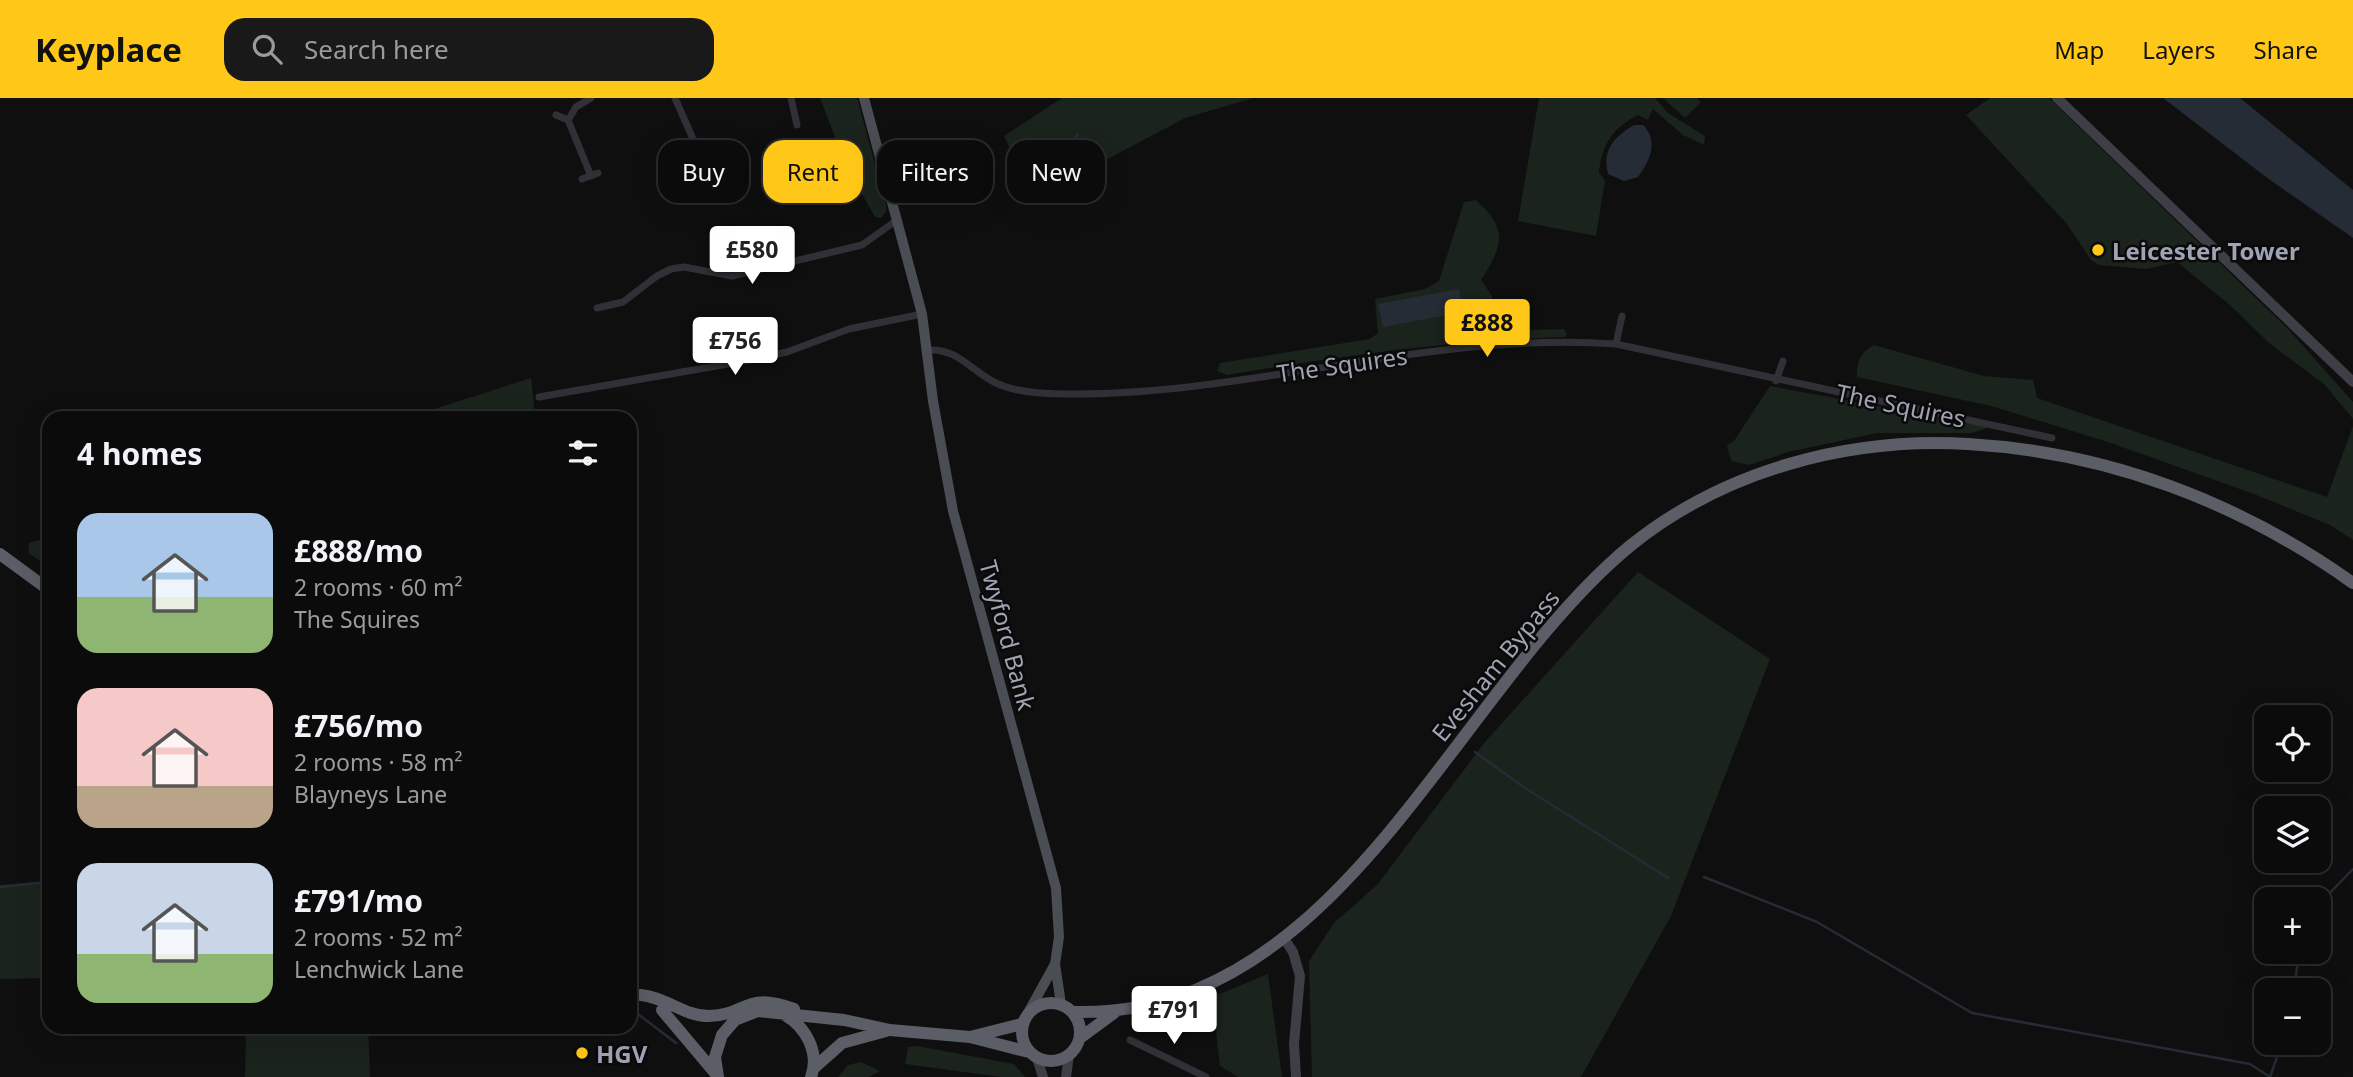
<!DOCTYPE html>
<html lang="en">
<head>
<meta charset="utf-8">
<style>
  :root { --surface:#0b0b0c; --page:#19191a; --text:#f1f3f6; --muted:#9a9b9d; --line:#2b2b2d; --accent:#ffc818 }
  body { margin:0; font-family:"Noto Sans",sans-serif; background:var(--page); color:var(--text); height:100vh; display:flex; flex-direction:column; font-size:26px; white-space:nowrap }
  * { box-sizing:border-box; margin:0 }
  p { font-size:23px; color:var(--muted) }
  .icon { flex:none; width:38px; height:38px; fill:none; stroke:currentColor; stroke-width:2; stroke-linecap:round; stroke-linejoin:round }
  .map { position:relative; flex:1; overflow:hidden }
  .details { position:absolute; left:42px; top:313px; width:595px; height:623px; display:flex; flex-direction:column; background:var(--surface); border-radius:21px; box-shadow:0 7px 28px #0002,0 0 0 2px var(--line) }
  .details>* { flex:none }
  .guide { position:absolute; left:658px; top:42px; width:665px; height:63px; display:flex; gap:14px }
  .controls { position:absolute; left:2254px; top:607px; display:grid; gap:14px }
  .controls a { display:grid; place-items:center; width:77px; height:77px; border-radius:14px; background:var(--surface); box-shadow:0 7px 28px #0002,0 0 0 2px var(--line); font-size:35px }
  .price { position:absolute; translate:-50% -60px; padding:0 16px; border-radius:7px; background:#fff; color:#222; font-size:23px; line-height:46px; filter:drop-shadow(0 2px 4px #0008) }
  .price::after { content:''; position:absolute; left:50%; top:42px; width:21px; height:16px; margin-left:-10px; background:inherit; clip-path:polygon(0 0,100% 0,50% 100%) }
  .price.current { background:var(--accent); color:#111 }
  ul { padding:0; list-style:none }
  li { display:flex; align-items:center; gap:21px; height:175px; padding:0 35px }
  li span { display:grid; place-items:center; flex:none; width:196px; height:140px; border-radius:21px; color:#555 }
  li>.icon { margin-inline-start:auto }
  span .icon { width:84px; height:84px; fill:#fffc; stroke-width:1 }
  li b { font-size:30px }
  h2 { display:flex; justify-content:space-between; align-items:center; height:84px; padding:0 35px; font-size:30px }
  .chip { padding:0 24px; border-radius:21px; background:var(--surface); box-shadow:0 7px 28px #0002,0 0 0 2px var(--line); font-size:24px; line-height:63px }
  .chip.current { background:var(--accent); color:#111 }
  header { display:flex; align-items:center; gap:42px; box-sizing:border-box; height:98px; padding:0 35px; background:var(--accent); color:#111 }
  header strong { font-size:33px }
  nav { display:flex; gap:38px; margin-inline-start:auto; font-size:24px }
  .search { width:490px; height:63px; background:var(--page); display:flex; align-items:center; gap:18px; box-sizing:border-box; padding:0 24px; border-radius:21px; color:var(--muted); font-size:26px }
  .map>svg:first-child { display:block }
  .green { fill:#1b231d }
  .water { fill:#252c35 }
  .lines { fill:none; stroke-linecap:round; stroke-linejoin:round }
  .stream { stroke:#252c35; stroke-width:2.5 }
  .street { stroke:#303036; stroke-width:7 }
  .secondary { stroke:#3e3f46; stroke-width:10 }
  .primary { stroke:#4b4d55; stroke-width:10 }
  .highway { stroke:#5b5d67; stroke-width:12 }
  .poi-dot { fill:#ffc818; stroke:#0a0a0b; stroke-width:2.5 }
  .labels { text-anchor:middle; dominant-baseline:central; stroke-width:5; stroke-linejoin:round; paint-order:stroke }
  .poi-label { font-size:24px; font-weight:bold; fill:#9fa3b3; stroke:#0a0a0b; text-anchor:start }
  .street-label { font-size:24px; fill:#9fa3b3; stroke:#0a0a0b }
</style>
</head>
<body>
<header>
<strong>Keyplace</strong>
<div class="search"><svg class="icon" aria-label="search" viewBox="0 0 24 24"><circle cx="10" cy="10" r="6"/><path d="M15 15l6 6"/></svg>Search here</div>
<nav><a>Map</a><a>Layers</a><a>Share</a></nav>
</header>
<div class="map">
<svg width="2353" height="979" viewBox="0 0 2353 979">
  <rect width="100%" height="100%" fill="#0f0f10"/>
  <path class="green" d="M820 0H857L886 106V114L881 120 875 119 847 70Z
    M1062 0H1253L1185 20 1036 99 1032 98 1004 38Z
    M1539 0H1655L1668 15 1705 38 1704 47 1683 37 1653 11 1648 22 1638 17C1613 30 1602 46 1599 74L1605 83 1596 138 1518 123Z
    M1663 0H1697L1701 4 1685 20Z
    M1990 0H2049L2289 232 2353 304V321L2324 286 2269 245 2230 207 2177 164 2146 171 2099 167 2091 162 2067 126 1966 17Z
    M1476 102C1509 132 1503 147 1481 182L1492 198 1489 228 1496 233 1564 231 1567 236 1565 239C1451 242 1340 258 1227 277L1217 273 1220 265 1370 241 1378 235 1375 201 1425 191 1439 183 1464 104Z
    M1874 247 1984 278 2033 282 2037 300 2327 399 2353 328V442L2330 427 2254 396 2108 344 1991 308 1857 279C1857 262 1860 255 1874 247Z
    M531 280 535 315 527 319 406 320Z
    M1770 288 1991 329 1972 335H1877L1788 354 1749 367 1731 363 1727 347 1734 343Z
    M49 439V462L42 464 28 455 29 445Z
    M1638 474 1770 561 1671 818 1581 979H1312L1309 863 1334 825 1377 787 1485 644Z
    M49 783V880L0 881V787Z
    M1268 876 1282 979H1238L1220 968 1212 899Z
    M246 929H368L370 979H245Z
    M917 948 1014 966 1025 979H1001L905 966 908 949Z
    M861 964 880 973 869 979H838L848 967Z"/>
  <path class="water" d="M2163 0H2240L2353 92V140L2266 79Z
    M1634 27H1643C1659 43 1650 63 1638 79L1624 83 1608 76C1602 52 1614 39 1634 27Z
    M1459 191 1463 214 1383 229 1378 206Z"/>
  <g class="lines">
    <path class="stream" d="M1054 70 1078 36
      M1475 654 1525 690 1668 780
      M1704 779 1817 824 1972 915 2250 966 2270 979
      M0 789 49 784
      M2319 806 2353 771
      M2294 892 2299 854
      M630 910 676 945
      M2270 979 2282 945"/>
    <path class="street" d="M675 0 697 50
      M791 0 797 27
      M556 17 568 22
      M689 54 704 47
      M591 78 568 22 576 9 591 0
      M582 81 598 75
      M597 210 623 204 657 178 671 171 684 169 732 178 862 147 897 122
      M1616 246 1622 218
      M929 252C958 250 973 275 998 286 1021 296 1052 296 1077 296 1258 295 1434 233 1616 246L2052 340
      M1776 283 1783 263
      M539 299 745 263 787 254 849 231 922 216
      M1130 942 1206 979"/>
    <path class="secondary" d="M2057 0 2353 284
      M1283 839 1293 854 1300 878 1294 946 1296 979
      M1037 960 1043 979
      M1066 979 1069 957"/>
    <path class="primary" d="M864 0 922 216 933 303 953 413 1056 790 1059 839 1055 866 1061 906
      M1028 915 1055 866"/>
    <path class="highway" d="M0 456 49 492
      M641 897C666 899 683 918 709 918 748 917 744 893 794 911
      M1022 934a29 29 0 1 1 58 0a29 29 0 1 1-58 0Z
      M662 912 716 976
      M1073 914C1341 921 1452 595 1630 448 1724 372 1849 339 1968 346 2108 354 2239 404 2353 485
      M785 917C806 929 820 955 811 979
      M970 939 1022 926
      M1080 940 1114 915
      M814 970 842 945 886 933
      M718 979 715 959 722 937 735 922 758 913 844 922 890 932 970 939 1029 954"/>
  </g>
  <g class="poi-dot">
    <circle cx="2098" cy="152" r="7"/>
    <circle cx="582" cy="955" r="7"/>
  </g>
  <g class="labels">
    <g class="poi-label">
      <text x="2112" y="152">Leicester Tower</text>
      <text x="596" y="955">HGV</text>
    </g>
    <g class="street-label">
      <text transform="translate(1342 266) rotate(-8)">The Squires</text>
      <text transform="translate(1901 307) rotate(12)">The Squires</text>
      <text transform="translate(1008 537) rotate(75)">Twyford Bank</text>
      <text transform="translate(1495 567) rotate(-51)">Evesham Bypass</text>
    </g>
  </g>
</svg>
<div class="controls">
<a><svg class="icon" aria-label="locate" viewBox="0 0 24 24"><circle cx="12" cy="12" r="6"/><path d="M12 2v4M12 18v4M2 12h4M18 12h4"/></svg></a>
<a><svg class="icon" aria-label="layers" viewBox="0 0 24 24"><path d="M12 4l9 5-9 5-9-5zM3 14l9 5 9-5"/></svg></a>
<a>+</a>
<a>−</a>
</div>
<b class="price" style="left:752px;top:188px">£580</b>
<b class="price current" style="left:1487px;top:261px">£888</b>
<b class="price" style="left:735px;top:279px">£756</b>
<b class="price" style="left:1174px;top:948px">£791</b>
<div class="guide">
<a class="chip">Buy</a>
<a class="chip current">Rent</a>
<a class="chip">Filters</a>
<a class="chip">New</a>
</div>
<section class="details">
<h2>4 homes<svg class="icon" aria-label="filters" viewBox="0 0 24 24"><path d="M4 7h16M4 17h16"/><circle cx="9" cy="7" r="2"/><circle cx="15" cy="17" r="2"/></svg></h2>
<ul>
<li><span style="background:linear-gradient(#a9c7e8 60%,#8fb573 0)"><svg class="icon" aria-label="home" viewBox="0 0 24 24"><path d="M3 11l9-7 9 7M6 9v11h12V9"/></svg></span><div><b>£888/mo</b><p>2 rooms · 60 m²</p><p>The Squires</p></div></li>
<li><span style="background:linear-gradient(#f6c9c9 70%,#b9a48a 0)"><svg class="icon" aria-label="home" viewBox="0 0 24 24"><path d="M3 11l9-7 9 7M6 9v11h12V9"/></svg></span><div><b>£756/mo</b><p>2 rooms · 58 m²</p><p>Blayneys Lane</p></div></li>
<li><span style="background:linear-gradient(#c9d6e8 65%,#8fb573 0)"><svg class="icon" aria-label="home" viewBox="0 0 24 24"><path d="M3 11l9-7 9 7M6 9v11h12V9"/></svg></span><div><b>£791/mo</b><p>2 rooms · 52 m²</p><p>Lenchwick Lane</p></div></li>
</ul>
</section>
</div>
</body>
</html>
